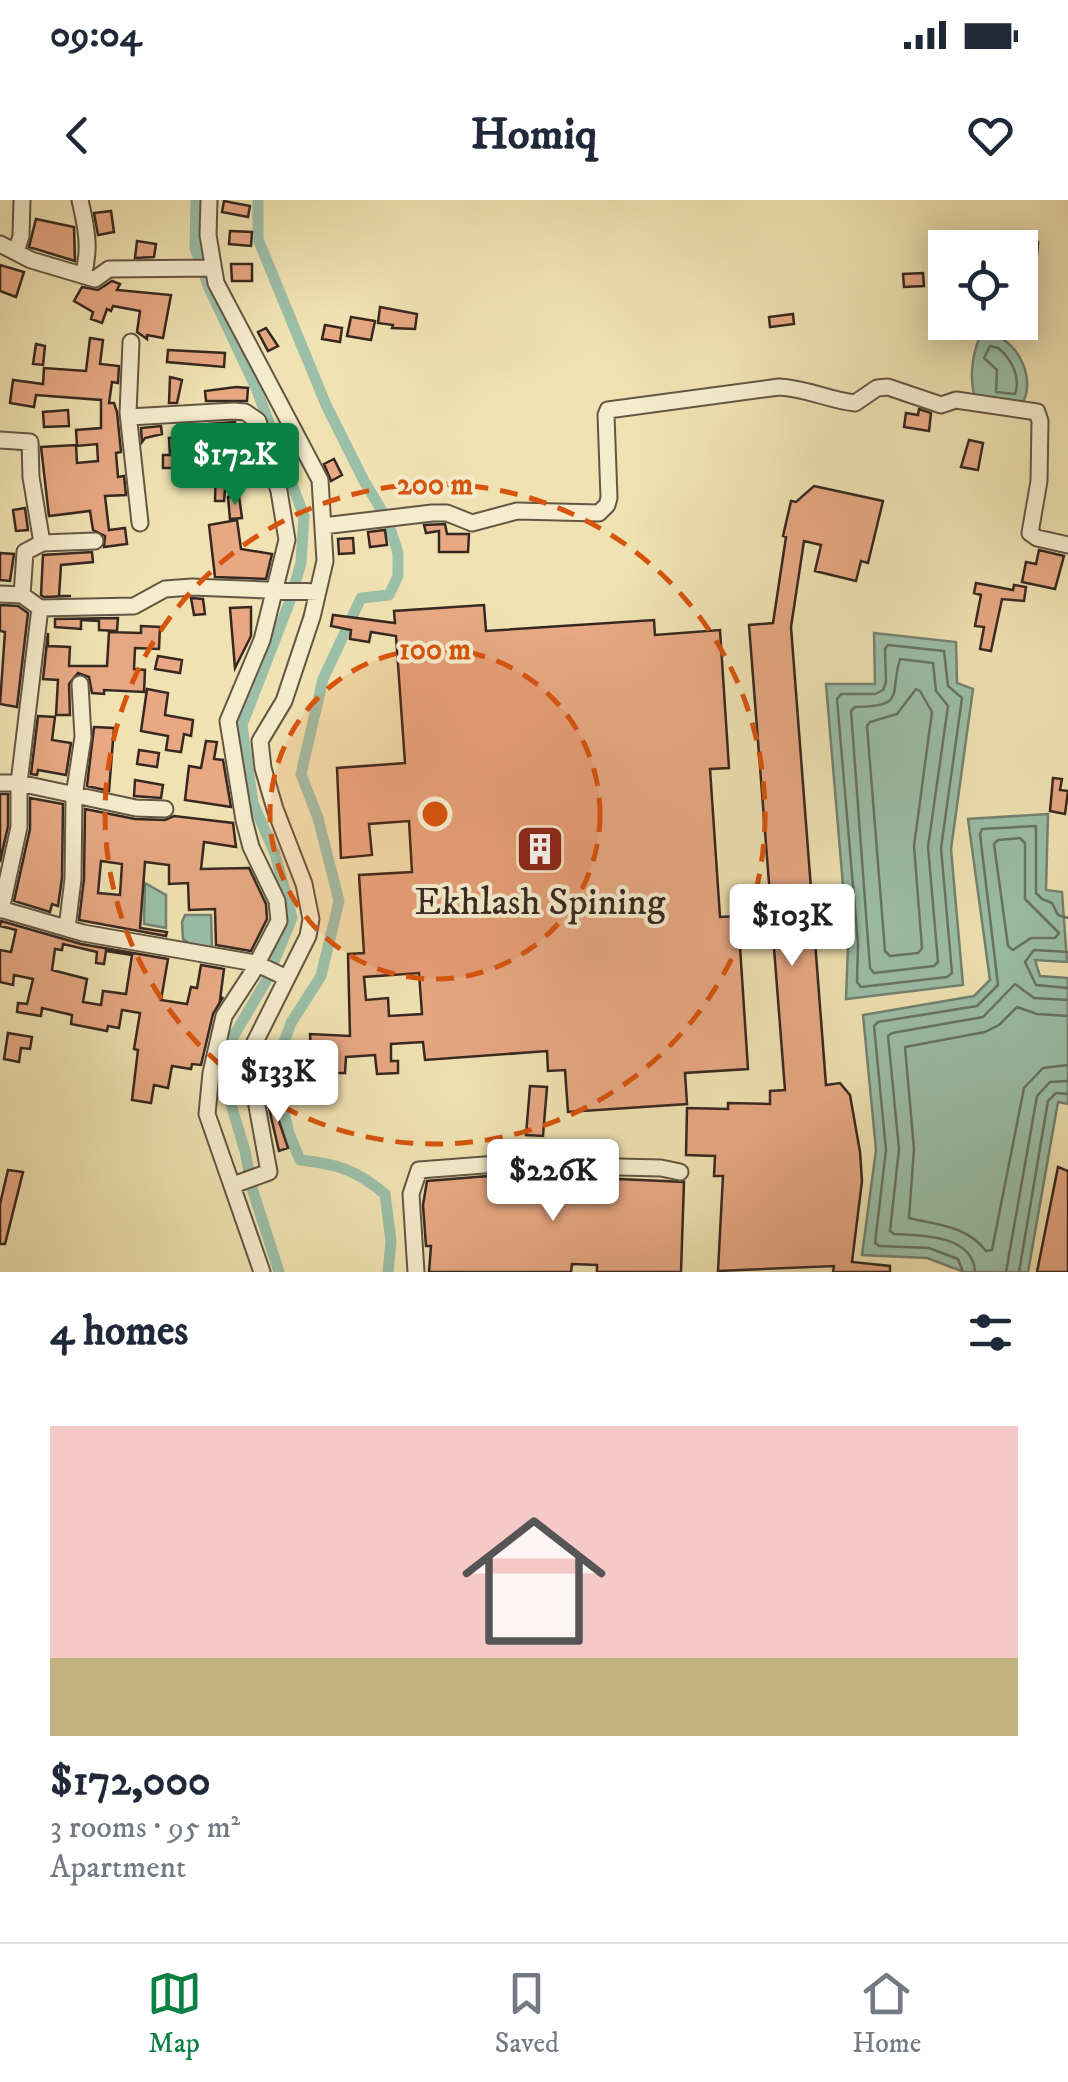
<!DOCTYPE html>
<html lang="en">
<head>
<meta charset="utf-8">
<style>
  :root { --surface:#fff; --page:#f6f6f7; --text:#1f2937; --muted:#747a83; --line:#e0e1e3; --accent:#0b8043 }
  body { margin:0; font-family:"IM FELL DW Pica",serif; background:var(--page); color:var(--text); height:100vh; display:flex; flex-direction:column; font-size:38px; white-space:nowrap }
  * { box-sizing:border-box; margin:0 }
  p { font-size:32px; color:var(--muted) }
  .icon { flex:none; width:55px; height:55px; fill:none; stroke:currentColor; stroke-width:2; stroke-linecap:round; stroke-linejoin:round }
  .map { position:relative; height:1072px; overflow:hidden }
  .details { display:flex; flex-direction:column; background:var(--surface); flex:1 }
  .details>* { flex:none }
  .fabs { position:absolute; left:928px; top:30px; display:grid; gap:20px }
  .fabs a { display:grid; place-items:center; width:110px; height:110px; border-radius:0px; background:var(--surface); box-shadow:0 5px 25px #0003; font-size:50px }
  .price { position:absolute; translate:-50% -85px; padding:0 22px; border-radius:10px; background:#fff; color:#222; font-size:32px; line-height:65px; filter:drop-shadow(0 2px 5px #0008) }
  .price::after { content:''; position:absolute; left:50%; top:60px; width:30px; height:22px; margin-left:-15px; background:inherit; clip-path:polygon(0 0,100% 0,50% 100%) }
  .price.active { background:var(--accent); color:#fff }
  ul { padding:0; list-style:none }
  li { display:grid; align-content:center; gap:20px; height:530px; padding:0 50px }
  li span { display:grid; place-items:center; height:310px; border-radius:0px; color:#555 }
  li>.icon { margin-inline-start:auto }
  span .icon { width:180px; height:180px; fill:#fffc; stroke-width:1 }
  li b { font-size:42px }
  h2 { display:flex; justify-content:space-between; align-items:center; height:120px; padding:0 50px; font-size:42px }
  .status { display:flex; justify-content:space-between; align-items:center; height:70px; padding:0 50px; background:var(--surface); direction:ltr }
  .status svg { height:28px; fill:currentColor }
  header { display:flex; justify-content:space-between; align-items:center; height:130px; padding:0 50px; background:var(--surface); font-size:45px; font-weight:700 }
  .tab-bar { display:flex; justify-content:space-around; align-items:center; height:140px; border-top:2px solid var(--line); background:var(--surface); font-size:28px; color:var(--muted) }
  .tab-bar a { display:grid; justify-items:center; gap:5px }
  .tab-bar .active { color:var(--accent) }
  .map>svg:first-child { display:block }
  .water { fill:#9bbfa8; stroke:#738372; stroke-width:2.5 }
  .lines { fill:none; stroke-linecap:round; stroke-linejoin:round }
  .shore { stroke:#687464; stroke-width:2.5 }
  .canal { stroke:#9bbfa8; stroke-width:11 }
  .building { fill:#e7a883; stroke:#362820; stroke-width:2.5; fill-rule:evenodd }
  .minor-casing { stroke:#645644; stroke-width:19 }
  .minor { stroke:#f5eccd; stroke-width:15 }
  .ring { fill:none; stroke:#d6540e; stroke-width:5; stroke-dasharray:18 12 }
  .labels { text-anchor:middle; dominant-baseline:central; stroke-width:8; stroke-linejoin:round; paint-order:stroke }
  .poi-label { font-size:38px; fill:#362820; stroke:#f5eccd }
  .centre { fill:#d6540e; stroke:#f5eccd; stroke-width:5 }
  .ring-label { font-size:30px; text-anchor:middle; font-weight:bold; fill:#d6540e; stroke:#f5eccd; stroke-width:8; stroke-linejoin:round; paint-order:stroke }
</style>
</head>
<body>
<div class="status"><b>09:04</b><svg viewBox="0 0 49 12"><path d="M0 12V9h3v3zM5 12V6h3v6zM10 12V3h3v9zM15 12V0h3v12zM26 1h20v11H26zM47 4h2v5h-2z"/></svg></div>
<header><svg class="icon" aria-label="back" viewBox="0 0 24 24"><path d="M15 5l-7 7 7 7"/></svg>Homiq<svg class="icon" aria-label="heart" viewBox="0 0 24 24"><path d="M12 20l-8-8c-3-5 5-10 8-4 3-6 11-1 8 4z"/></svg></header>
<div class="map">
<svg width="1068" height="1072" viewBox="0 0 1068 1072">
  <rect width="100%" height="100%" fill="#f0e2b2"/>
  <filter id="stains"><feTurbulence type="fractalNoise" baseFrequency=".002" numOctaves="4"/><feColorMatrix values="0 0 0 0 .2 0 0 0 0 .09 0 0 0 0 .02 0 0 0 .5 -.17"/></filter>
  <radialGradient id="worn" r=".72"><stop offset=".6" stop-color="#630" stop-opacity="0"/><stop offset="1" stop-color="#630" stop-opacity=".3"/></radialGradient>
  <path class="water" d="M993 135C1020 142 1037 183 1021 205L977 204C969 183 971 159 979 139Z
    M874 433 956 442 957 483 973 489 951 649 963 785 846 799 848 745 826 484H875Z
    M1048 614 1046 690 1062 692 1067 762 1035 760 1040 776 1068 778V904L1058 902 1028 1072H964L927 1058 862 1055 876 950 863 815 974 796 990 780 968 619Z
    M145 683 166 695V728L144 724Z
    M185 715H211L212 747 197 749 183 739 182 722Z"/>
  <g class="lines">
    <path class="shore" d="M990 146 998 148C1012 159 1021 178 1015 194L996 192 997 170 984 158Z
      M888 445 944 451 948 486 962 498 941 648 952 773 947 777 861 787 857 782 858 744 837 499 841 494H875L883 490 886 482 885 449Z
      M900 459 933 463 936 491 948 506 928 647 938 762 934 766 874 773 870 768 851 511 855 507C907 506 889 495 900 459Z
      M916 489 920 491 932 512 914 646 922 748 918 753 890 756 885 751 867 526 870 522 897 514Z
      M1020 638 1025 643V699L1059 733 1055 738H1031L1013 750 1008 746 994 644 998 640Z
      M1068 752 1034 750 1025 762 1036 785 1068 788
      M1068 816 1037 814 1017 807 999 825 985 832 905 847 914 949 909 1018C937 1025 966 1025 986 1051L992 1050 1024 888 1043 868 1068 865
      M963 1072 958 1059 929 1048 879 1046 875 1043 886 950 874 826 878 822 977 806 998 785 980 634 982 629 1036 626V693L1042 699 1052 703 1058 715 1068 718
      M975 1072C973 1035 922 1035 894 1034L890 1031 899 949 888 836 892 833 983 817 1015 784 1034 798 1068 800
      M1006 1072 1037 896 1050 882 1068 881
      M1019 1072 1048 901 1056 893 1068 894"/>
    <path class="canal" d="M196 0 195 48 209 88 256 188 304 316 301 363 290 401 242 525 253 603 275 654 292 718 266 781 233 837 227 891 245 951 252 988 279 1072
      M258 0V39L326 205 364 281 387 319 398 353V376L389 395 361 398 323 479 301 574 318 618 339 701 321 776 291 823 274 870 289 933 300 960C338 964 356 970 385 994L391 1042 388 1072"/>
  </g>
  <path class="building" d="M224 1 250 6 248 17 222 12Z
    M111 11 114 32 98 35 94 13Z
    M36 19 74 27 75 61 29 47Z
    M230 31 252 32 251 46 229 44Z
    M137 41 156 44 154 57 135 58Z
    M1030 41 1038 42 1035 81 1020 79V66L1028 67Z
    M231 64H252V81H232Z
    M0 65 24 72 16 97 0 91Z
    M923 73 924 86 904 87 903 74Z
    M112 81 120 84 117 90 171 95 163 138 147 135V139L137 132 140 111 113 106 111 111 107 109 102 123 91 119 93 112 74 101 82 87 98 90Z
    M380 107 417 114 415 129 392 128 393 125 378 123Z
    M793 114 794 124 770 127 769 117Z
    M351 117 375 121 371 140 347 136Z
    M325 125 342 128 340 142 322 139Z
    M266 128 278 146 268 151 258 132Z
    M90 138 103 140 100 164 119 166 118 183 112 182 109 203H114L117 212 121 252 116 253 118 277 124 276 126 295 105 296 109 330 125 328 127 344 104 347 105 336 93 330 90 311 49 316 41 247 76 245 77 263 98 261 97 244 77 246 76 230 101 228V200L36 195 34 207 10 203 13 180 43 184 44 168 86 171Z
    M36 144 45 146 43 165 33 164Z
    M168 150 225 153 224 167 167 162Z
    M170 177 182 180 177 203H169Z
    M236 187 248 188 247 201H206L205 191Z
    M919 209 931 213 929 231 904 227 906 213 918 215Z
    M68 210 69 226 44 227 43 212Z
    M235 222 228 255 224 301H215L216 268 185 264V268H163V255H170L169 238 210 236 209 224Z
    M161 226 162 234 145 238 142 242 141 228Z
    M969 240 983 243 978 270 961 267Z
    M334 259 342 275 331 281 324 264Z
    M814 286 883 301 868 363 861 361 856 381 815 371 821 345 804 341 791 427 826 885 840 883 850 895 860 952 862 981 852 1062 890 1066V1072H833L834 1066 718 1071 723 976H714L715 956 686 955 687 908 728 909V903L770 904V891L785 890 749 425 773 423 786 337 783 336 791 301 796 302Z
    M239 296 242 318 230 319 228 297Z
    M25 308 28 330 16 331 13 310Z
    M237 320 241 349 272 354 266 379 215 377 209 325Z
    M445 324 447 334H469L468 352H439V331L426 333 424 325Z
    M385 330 387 345 370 347 368 332Z
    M353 338 354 353 339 354 338 339Z
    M1039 350 1064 356 1055 389 1022 382 1026 362 1036 364Z
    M92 352 93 362 61 365 59 396H71L44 397 41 395 43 355Z
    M0 353 14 354 10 381 0 380Z
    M976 383 1013 390 1014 385 1026 387 1024 401 1002 399 991 451 980 449 984 427 975 426 981 395 974 393Z
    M191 398 203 399 205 414 194 415Z
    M0 405 18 406 28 413 17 507 0 504 5 432 0 431Z
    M484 405 486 431 654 420 655 435 720 430 729 568 710 569 720 717 738 716 748 869 685 873 687 904 568 912 565 870 548 871 547 851 425 860 423 842 391 844V861H398V873L377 874 375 855 346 857 345 873H312L310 834 350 836 348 754 364 753 359 675 412 672 409 621 369 624 372 655 341 658 337 568 405 563 396 436 371 432 369 442 350 439 351 430 331 426 333 415 395 423 394 411ZM419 773 422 814 389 816 388 798 366 800 364 777Z
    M251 407V436L235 468 230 408Z
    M118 418 117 431 99 430V421L81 420V429L55 427V419Z
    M141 426 160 427 159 449 135 448 134 469 145 470 144 492 104 490V494L92 493 89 477 78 473 69 484 70 515H56L58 480 43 479 48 433V446L70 447 69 466H107L109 432 141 433Z
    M158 456 182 460 180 473 155 469Z
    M147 489 168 493 165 515 193 520 191 536 184 534 181 552 166 550 168 536 141 531Z
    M38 516 55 517 52 540 71 543 66 575 38 570 37 575 31 574Z
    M94 527 114 528 109 591 87 586Z
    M206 541 217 542 214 559 223 560 231 607 185 600 189 566 201 568Z
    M139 550 159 553 157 567 137 564Z
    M1053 578 1062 579 1060 590 1068 591 1065 614 1050 611Z
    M135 580 163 585 161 598 134 596Z
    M0 594H8V626L0 662Z
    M30 598 63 604 62 678 58 706 52 704 50 712 14 701 30 629Z
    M85 609 135 619 165 620 174 616 233 623 236 647 204 642 201 669 249 668 266 704 267 719 251 751 216 745 215 709 189 710 188 683 169 684V665L145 662 140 728 167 732 166 736 79 720 84 679ZM101 661 122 664 120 695 98 693Z
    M1 721 81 744 168 759 161 800 187 804 191 787 197 788 201 765 224 769 220 800 223 797 213 814 201 865 192 864 191 869 172 866 168 888 154 885 151 903 132 900 138 850 134 849 140 813 122 810 119 828 108 826 107 831 71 824 72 815 42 808 41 816 17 812 18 803 27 804 33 779 14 775 13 785 0 782V750L11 752 16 730 0 726ZM63 744 97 752 96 763 104 764 106 751 132 755 126 794 103 791 101 805 83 802 87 779 52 770 55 749 62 750Z
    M8 833 32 837 30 849 21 848 19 862 4 859Z
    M530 886 547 887 543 936 526 935Z
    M278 901 282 914 277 915 288 948 279 951 268 904Z
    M1058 967 1068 971V1072H1037Z
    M8 970 23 972 5 1044H0V1004Z
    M549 971 575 977 684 982 681 1072H597V1065L572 1064 571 1072H429L431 1046H426L423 1005 427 981Z"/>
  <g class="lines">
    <g class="minor-casing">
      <path id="minor" d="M80 0C86 26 91 49 83 75
        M209 0 208 35 216 83 320 280 325 361 312 417 284 501 260 541 263 568 275 609 304 684 311 719 308 736 251 850V873L269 972 233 985
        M0 44 31 60 95 79 109 69 213 68
        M16 52 21 36 22 0
        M131 142 128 213 140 323
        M129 217 234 211 245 212 258 221 279 291 287 340 262 440 228 521 244 620 251 647 277 701 279 721 252 773 224 816 211 873 207 914 262 1072
        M0 240 30 242 31 277 42 343 25 352 22 395
        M323 326 432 313H447L472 323 517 311 599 313 607 305 609 298 606 215 608 210 779 187C806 188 828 200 855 203L877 188 888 187 941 205 956 200 1037 212 1040 221 1039 281 1030 333 1037 338 1068 345
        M42 343 95 341
        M0 394 22 395 40 408 134 406 165 389 192 387 318 392
        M0 583H19L136 608 165 609
        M0 709 83 733 255 763 287 778
        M1 710 19 627V583L40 408
        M67 728 73 679 74 596 83 537 80 484
        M416 1072 411 994 419 970 550 960 576 966 661 968 680 972"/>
    </g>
    <use href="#minor" class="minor"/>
  </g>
  <circle cx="435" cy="614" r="165" fill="#d6540e" fill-opacity=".12"/>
  <g class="ring">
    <circle cx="435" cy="614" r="165"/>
    <circle cx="435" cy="614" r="330"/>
  </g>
  <defs>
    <g id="building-square" transform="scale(2.5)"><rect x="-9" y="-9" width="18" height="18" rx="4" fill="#8f2418" stroke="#f5eccd"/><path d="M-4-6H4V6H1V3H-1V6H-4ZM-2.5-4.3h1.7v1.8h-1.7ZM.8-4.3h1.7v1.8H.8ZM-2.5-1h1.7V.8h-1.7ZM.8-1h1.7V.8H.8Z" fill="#fff"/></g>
  </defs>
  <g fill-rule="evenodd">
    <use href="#building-square" x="540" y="649"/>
  </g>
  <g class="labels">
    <g class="poi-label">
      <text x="540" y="703">Ekhlash Spining</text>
    </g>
  </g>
  <circle cx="435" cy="614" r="15" class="centre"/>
  <g class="ring-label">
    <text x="435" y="294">200 m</text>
    <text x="435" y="459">100 m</text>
  </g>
  <rect width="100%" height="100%" filter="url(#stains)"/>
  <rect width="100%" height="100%" fill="url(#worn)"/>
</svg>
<div class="fabs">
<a><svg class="icon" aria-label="locate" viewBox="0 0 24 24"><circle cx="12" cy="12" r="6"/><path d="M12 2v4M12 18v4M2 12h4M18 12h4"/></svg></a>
</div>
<b class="price active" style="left:235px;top:308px">$172K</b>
<b class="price" style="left:792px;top:769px">$103K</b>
<b class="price" style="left:278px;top:925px">$133K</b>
<b class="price" style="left:553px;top:1024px">$226K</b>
</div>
<section class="details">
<h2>4 homes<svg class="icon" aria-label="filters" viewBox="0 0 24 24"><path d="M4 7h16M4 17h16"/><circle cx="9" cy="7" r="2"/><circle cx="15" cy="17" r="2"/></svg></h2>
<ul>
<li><span style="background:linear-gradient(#f6c9c9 75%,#c2b280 0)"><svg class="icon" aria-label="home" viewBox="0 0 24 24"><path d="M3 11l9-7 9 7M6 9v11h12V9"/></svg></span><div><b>$172,000</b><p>3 rooms · 95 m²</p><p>Apartment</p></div></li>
</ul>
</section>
<nav class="tab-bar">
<a class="active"><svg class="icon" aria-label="map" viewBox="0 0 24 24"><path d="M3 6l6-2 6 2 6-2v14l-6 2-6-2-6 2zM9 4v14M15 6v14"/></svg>Map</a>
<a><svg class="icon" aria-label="saved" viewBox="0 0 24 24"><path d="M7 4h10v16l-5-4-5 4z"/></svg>Saved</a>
<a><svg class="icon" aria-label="home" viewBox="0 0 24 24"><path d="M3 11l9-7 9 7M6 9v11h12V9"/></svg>Home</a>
</nav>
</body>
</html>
